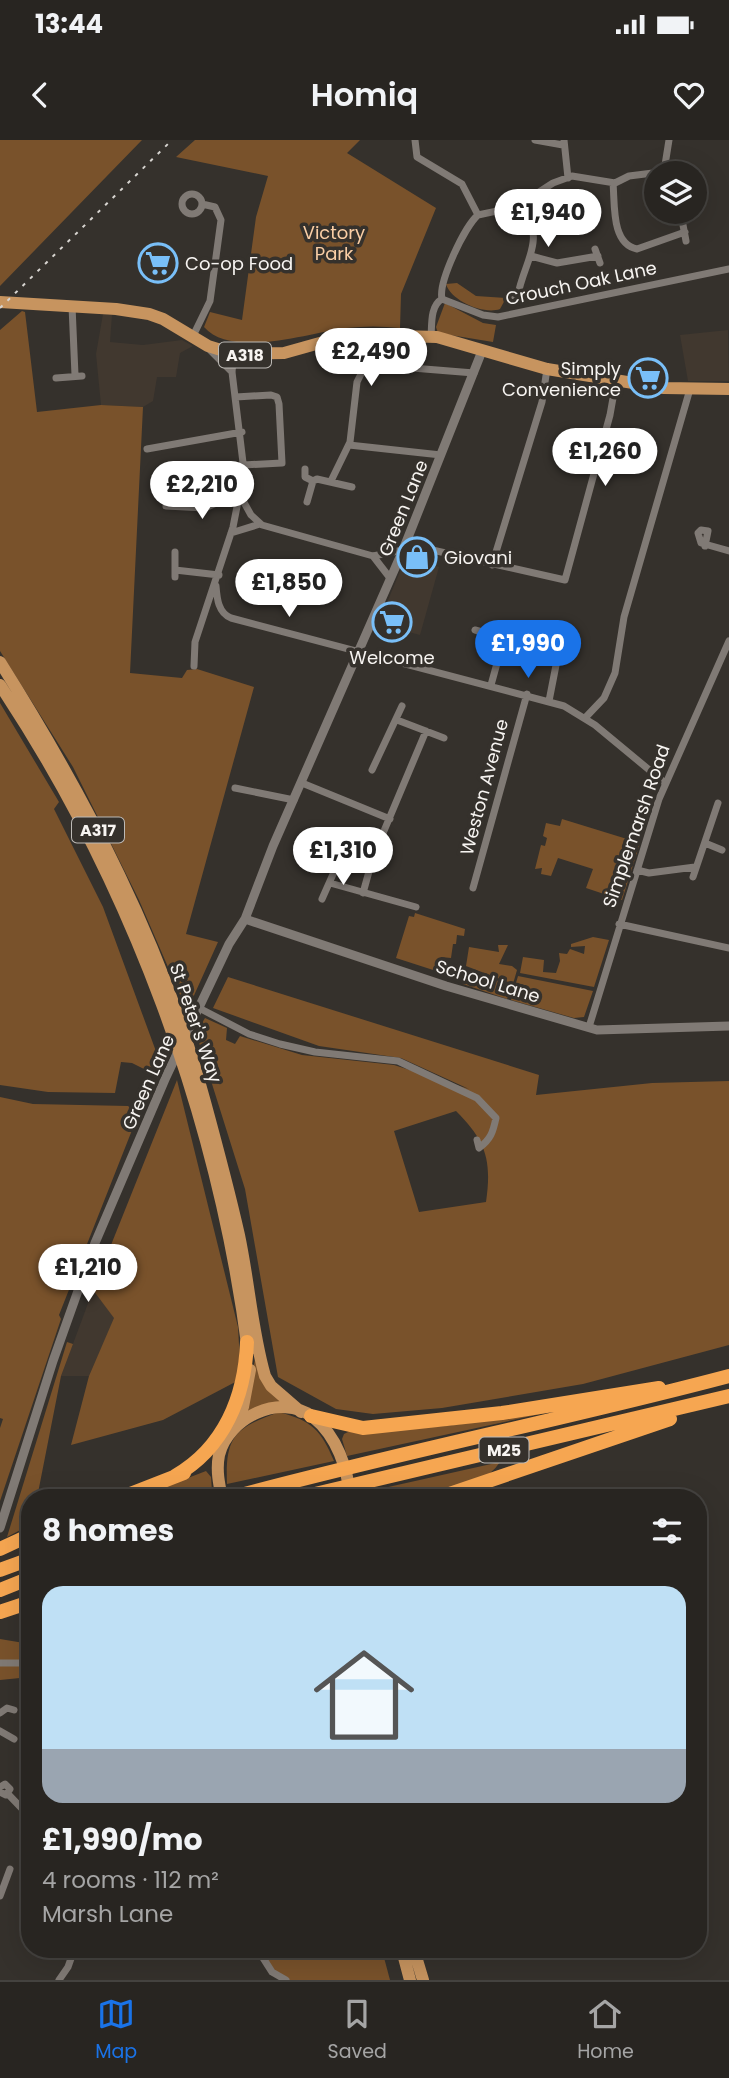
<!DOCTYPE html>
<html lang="en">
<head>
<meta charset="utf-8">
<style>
  :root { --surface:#282521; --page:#34312e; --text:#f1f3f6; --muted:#a5a5a5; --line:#44423f; --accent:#1a73e8 }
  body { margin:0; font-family:Poppins,sans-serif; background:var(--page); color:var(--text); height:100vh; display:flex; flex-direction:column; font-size:26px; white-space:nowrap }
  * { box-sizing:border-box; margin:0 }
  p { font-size:23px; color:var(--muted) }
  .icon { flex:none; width:38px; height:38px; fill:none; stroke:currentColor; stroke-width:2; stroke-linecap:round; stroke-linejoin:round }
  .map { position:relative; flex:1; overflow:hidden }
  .side { position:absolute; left:21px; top:1349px; width:686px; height:469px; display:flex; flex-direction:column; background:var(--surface); border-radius:28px; box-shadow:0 7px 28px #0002,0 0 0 2px var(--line) }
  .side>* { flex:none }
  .tools { position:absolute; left:644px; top:21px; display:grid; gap:14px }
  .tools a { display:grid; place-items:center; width:63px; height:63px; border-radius:50%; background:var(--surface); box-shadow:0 7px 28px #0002,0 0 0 2px var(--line); font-size:35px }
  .price { position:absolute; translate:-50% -60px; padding:0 16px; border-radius:24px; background:#fff; color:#222; font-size:23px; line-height:46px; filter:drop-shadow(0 2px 4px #0008) }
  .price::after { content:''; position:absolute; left:50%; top:42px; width:21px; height:16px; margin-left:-10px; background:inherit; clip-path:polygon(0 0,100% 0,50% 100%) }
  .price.current { background:var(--accent); color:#fff }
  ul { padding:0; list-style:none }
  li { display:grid; align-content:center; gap:14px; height:371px; padding:0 21px }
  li+li { border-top:2px solid var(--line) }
  li span { display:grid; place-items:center; height:217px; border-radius:21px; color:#555 }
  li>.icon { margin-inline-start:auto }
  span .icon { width:126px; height:126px; fill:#fffc; stroke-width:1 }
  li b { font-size:30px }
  h2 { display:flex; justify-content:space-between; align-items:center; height:84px; padding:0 21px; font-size:30px }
  .status { display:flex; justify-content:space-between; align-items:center; height:49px; padding:0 35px; background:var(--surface); direction:ltr }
  .status svg { height:19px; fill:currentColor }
  header { display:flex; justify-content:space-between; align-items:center; height:91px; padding:0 21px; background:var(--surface); font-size:32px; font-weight:600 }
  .tabs { display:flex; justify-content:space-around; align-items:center; height:98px; border-top:2px solid var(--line); background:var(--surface); font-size:19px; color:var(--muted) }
  .tabs a { display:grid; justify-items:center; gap:4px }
  .tabs .current { color:var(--accent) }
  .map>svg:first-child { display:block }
  .built { fill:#41382f }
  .green { fill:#79522b; fill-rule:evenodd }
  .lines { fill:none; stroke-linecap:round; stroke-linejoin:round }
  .minor { stroke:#807a75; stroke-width:7 }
  .tertiary { stroke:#807a75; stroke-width:9 }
  .primary { stroke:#c7945f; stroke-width:12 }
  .motorway { stroke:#f6a651; stroke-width:14 }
  .rail { stroke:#d7d4d0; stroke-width:2; stroke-dasharray:3.5 7; stroke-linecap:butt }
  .labels { text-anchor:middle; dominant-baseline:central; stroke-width:7; stroke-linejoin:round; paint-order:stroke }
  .shield { fill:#35312c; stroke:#bdbab6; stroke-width:2 }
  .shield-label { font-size:16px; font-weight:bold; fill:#f7f4f1 }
  .park-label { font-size:18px; fill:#facea5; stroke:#35312c }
  .poi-label { font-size:18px; fill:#f7f4f1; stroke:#35312c; text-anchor:start }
  .street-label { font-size:18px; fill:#f7f4f1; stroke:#35312c }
</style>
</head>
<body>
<div class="status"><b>13:44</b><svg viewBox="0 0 49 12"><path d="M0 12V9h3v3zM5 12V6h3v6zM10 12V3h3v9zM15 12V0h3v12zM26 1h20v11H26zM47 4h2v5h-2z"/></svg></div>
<header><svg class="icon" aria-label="back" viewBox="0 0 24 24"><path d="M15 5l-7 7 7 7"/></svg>Homiq<svg class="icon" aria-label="heart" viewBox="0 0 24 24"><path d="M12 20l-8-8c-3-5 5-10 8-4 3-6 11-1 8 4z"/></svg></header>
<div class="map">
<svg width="729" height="1840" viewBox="0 0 729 1840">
  <rect width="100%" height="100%" fill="#35312c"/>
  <path class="built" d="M103 174 112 175 110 202 143 205 182 200 193 206 180 213 176 237H157L153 261 143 267 101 265 96 214Z
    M728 190 729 241H688L680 195Z
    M409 410 426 413 425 423 439 427 420 495 378 484Z
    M93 1150 115 1178 89 1236H61Z"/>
  <path class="green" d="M0 0H142L0 146Z
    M195 0H360L347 13 436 68 401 154 400 188C382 186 364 186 346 188 309 193 232 219 204 187L210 172 242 180 256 77 268 36 176 17Z
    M457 143 476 156 506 158 500 169C484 175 451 161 446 144Z
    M445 163 483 183 496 185 493 202 438 193 436 187Z
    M22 171 25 172 37 272 101 265 143 267 130 533 182 538 187 530 197 529 254 547 186 794 218 802 187 871 139 760 73 627 0 511V190Z
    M0 563 59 662 54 669 103 767 161 925 156 935 132 923 121 922 115 953 48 952 0 945Z
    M562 679 640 703 622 760 586 748 593 729 558 718 551 736 541 734 542 728 535 729 541 705 545 706 547 698 543 696 546 683 560 686Z
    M415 773 465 789 464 796 457 795 456 804H453L451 818 441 817 439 823 465 830 464 838 468 839 470 831 504 843 511 850 507 859 463 844 461 839 396 818 409 776 414 777Z
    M593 797 609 800 594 847 520 833 523 817 544 820 543 832 556 833 560 821 559 813 567 814 570 809 584 814 585 806 571 807V804Z
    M498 805H508L499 824 512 826 517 830 513 844 466 826 469 807 499 812Z
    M518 836 593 851 584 877 574 878 511 860Z
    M228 837 539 935 536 955 652 943 729 941V1205L583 1244 442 1268 373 1274 336 1269 278 1237 245 1049 196 893 205 878 227 888 226 900 235 904 240 896 302 915 394 925 469 949 401 918 319 906 213 868ZM456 971C486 1001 492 1020 486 1062L419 1072 394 991Z
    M177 940 238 1187 241 1239 163 1280 71 1305 89 1236 114 1178 93 1150Z
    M0 957 33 964 128 966 138 975 59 1175 61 1179 0 1361V1288L3 1279 0 1278Z
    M67 1202 73 1204 61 1236 37 1358H30V1385L7 1397Z
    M255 1219 286 1263 268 1264 245 1272Z
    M279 1272C312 1281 321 1290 334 1321L227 1344C225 1296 235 1288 279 1272Z
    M550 1272 347 1316 342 1299 344 1294 348 1292 446 1286Z
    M500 1322C473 1362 400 1358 356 1358L357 1354Z
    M206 1331 211 1337 212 1351 184 1358H136Z
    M0 1499 30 1504V1537L0 1540Z
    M258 1810H382L390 1840H286L272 1832Z"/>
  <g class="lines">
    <path class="minor" d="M415 0 417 17 462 44 478 75
      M535 0 563 5
      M564 0 568 38
      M613 43C615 64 611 104 637 109L685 92
      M182 64a10 10 0 1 1 20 0a10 10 0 1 1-20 0Z
      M683 85 686 101
      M595 109 600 123
      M531 116 557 123 598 116
      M508 157 524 159
      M517 158C526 115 544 108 525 62
      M442 159C438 142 465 86 478 75L516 67 553 43 572 36 615 43 629 36 653 33 665 25 669 0
      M442 159 483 175 498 177 729 129
      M72 166 75 235
      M193 196 210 161 221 80 215 67 202 64
      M431 197C432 184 430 166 442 159
      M208 208 232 232
      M56 238 82 236
      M236 257 271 255 277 257 279 264 282 323 244 325
      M349 305 441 315
      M147 309 242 292
      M305 329V337L313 341
      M331 341 350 302 357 242 363 230 375 225 474 233
      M241 357 251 375 262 385 373 416 403 410
      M307 362 313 341 317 339 352 347
      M166 366 205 368 223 360H239
      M231 393 260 384
      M406 404 565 440 610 275 616 241
      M705 406 708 391 701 390 698 393 701 403 729 411
      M373 416 390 438
      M492 425 542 262 547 229
      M175 430 219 435
      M175 437V412
      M216 446C217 458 218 473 231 478L564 566 595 585 665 643
      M475 490 520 502
      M527 507 558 515 549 561
      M194 526 195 502 233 387 244 331 232 232 234 212
      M491 545 504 498
      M585 578 604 558 615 533 624 477 690 249
      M397 580 444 598
      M372 630 402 566
      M302 643 390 679
      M235 648 294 660
      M705 703 722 710
      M637 730 649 733 695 727
      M693 737 718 663
      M330 743 416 767
      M473 748 527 554
      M363 753 373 717 426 591
      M322 759 338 723
      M619 784 729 808
      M199 868 249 894 280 904 315 912 398 921 477 958 496 978C493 992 491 999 479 1008L477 1000
      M589 887 659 659 729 501
      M0 1523H30
      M0 1573 7 1568 14 1570
      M0 1591 14 1599
      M0 1647 5 1644 10 1649 6 1655 0 1652
      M8 1654 30 1677
      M29 1703 30 1701
      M0 1756 10 1729
      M258 1810 272 1832 286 1840
      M59 1840 68 1827 74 1810"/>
    <path class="tertiary" d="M245 779 446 846 597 890 729 886
      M0 1388 53 1221 95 1103 166 937 229 804 245 779 273 706 403 410 482 211"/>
    <path class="primary" d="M0 162 116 169 149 174 163 179 208 206 234 214 284 213 334 199 360 195 437 197 547 229 664 248 729 249
      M0 522C87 660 162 804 205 962 217 1006 229 1051 239 1095 249 1142 252 1191 265 1236L271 1246 301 1272
      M0 545C131 742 218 977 248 1211
      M233 1288 243 1267 250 1230
      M222 1358C219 1344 216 1330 219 1315 228 1278 280 1252 313 1277 337 1296 348 1329 350 1358
      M402 1810 410 1840
      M414 1810 423 1840"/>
    <path class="motorway" d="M311 1276 363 1288 502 1273 659 1248
      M175 1336C224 1308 245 1257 247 1202
      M120 1358 184 1333
      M230 1358C395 1313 563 1280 729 1236
      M298 1358 729 1256
      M438 1358 670 1279
      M0 1409 30 1395
      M0 1430 30 1419
      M0 1450 30 1438
      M0 1472 30 1462"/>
    <path class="rail" d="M0 168 172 0"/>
  </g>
  <defs>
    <g id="supermarket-ring" transform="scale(2.0125)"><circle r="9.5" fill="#35312c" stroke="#79bff8" stroke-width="1.5"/><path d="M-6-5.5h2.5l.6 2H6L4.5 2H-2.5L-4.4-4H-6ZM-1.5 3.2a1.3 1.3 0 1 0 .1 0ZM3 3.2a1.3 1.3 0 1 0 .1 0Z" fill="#79bff8"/></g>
    <g id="shop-ring" transform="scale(2.0125)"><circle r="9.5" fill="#35312c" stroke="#79bff8" stroke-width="1.5"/><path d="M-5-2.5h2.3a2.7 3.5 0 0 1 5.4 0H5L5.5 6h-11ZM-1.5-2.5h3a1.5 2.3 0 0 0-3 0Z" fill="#79bff8"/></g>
  </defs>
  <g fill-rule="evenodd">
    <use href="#supermarket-ring" x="158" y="123"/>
    <use href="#supermarket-ring" x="648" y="238"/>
    <use href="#shop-ring" x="417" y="417"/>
    <use href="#supermarket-ring" x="392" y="482"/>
  </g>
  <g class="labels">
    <g class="shield">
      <rect x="219" y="202.5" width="52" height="25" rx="5"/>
      <rect x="72" y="677.5" width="52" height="25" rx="5"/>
      <rect x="479.5" y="1297.5" width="49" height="25" rx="5"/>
    </g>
    <g class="shield-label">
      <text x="245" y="215">A318</text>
      <text x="98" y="690">A317</text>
      <text x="504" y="1310">M25</text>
    </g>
    <g class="park-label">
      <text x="334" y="92">Victory<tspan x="334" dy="21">Park</tspan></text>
    </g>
    <g class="poi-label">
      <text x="185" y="123">Co-op Food</text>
      <text x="621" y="228" text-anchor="end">Simply<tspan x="621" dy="21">Convenience</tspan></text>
      <text x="444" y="417">Giovani</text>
      <text x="392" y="517" text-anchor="middle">Welcome</text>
    </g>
    <g class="street-label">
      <text transform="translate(581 143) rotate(-12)">Crouch Oak Lane</text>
      <text transform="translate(403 368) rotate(-68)">Green Lane</text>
      <text transform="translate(484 647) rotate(-75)">Weston Avenue</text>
      <text transform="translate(636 686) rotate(-71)">Simplemarsh Road</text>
      <text transform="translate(488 841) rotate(17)">School Lane</text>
      <text transform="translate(196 883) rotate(71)">St Peter's Way</text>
      <text transform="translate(148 942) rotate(-66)">Green Lane</text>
    </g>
  </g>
</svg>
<div class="tools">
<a><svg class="icon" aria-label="layers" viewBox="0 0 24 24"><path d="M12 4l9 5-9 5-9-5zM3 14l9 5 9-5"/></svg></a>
</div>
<b class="price" style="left:548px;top:109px">£1,940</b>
<b class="price" style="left:371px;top:248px">£2,490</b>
<b class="price" style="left:605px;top:348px">£1,260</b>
<b class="price" style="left:202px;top:381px">£2,210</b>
<b class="price" style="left:289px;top:479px">£1,850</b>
<b class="price current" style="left:528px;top:540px">£1,990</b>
<b class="price" style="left:343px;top:747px">£1,310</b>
<b class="price" style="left:88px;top:1164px">£1,210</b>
<section class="side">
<h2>8 homes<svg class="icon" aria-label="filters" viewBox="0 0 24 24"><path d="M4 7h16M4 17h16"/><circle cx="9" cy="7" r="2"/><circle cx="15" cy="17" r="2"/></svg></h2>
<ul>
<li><span style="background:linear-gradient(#bfe0f5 75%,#9aa5b1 0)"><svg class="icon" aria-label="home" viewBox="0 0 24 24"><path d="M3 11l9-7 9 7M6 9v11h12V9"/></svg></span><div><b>£1,990/mo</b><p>4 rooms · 112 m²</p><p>Marsh Lane</p></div></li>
</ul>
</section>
</div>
<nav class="tabs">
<a class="current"><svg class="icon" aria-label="map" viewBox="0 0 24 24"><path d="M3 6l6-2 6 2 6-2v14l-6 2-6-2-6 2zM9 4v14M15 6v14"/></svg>Map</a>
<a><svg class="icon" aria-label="saved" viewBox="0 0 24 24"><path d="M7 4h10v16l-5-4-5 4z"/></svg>Saved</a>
<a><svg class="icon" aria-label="home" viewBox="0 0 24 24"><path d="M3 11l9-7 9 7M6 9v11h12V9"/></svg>Home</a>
</nav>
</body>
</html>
